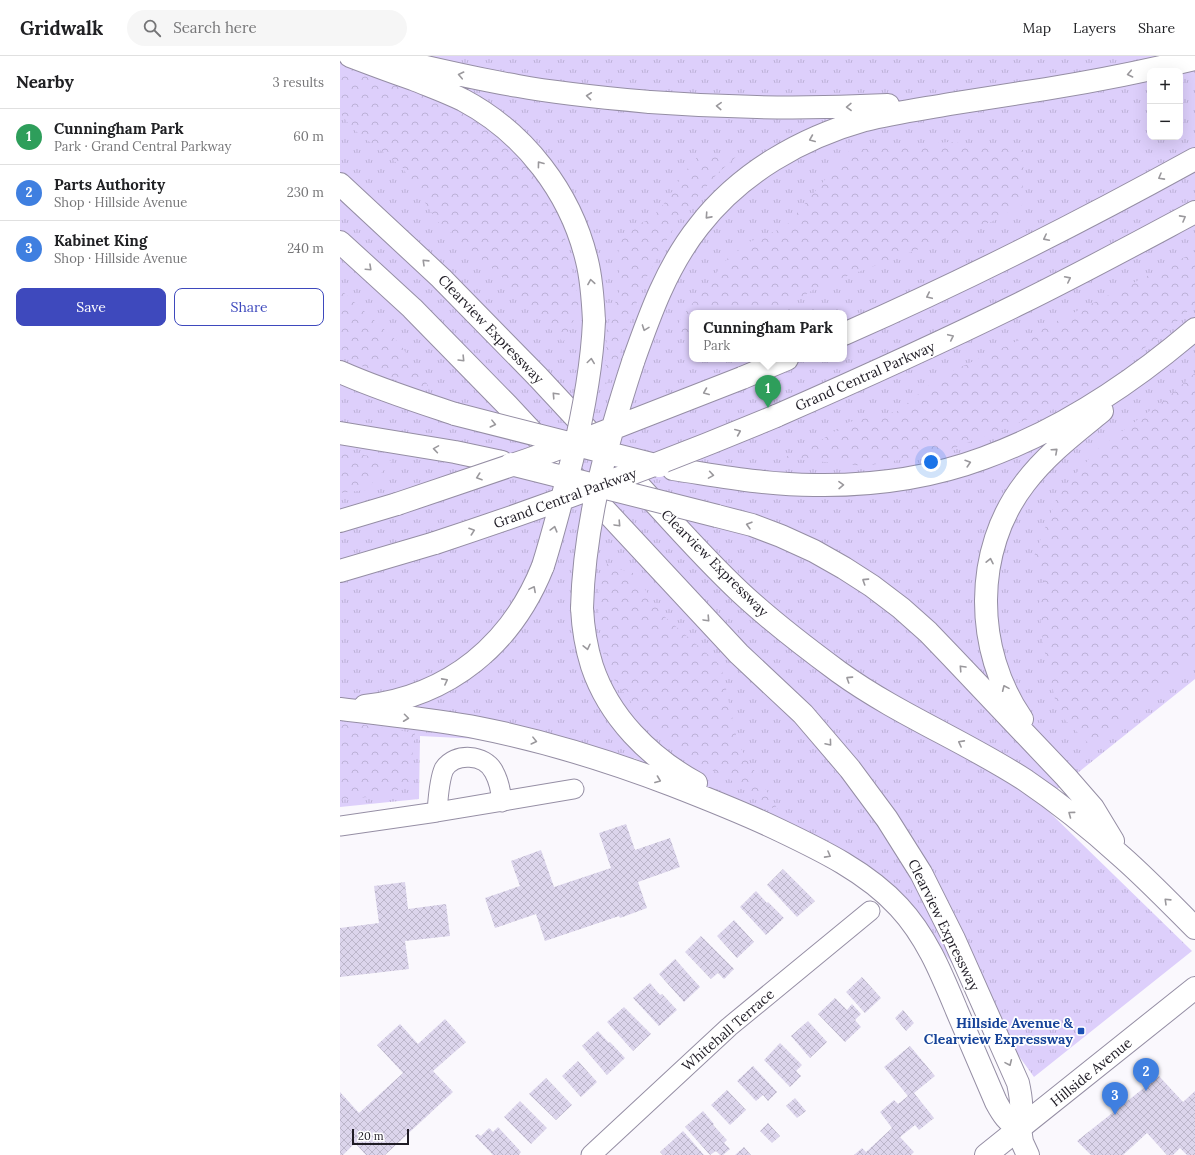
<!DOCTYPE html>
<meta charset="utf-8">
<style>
:root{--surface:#fff;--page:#f6f6f6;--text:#202124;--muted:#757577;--line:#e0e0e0;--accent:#3e49bd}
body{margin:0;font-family:Lora,serif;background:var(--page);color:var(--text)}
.controls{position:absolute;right:12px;top:12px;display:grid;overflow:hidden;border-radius:8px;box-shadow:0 4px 16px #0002}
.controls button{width:36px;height:36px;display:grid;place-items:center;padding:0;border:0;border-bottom:1px solid var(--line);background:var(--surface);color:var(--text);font:20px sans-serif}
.scale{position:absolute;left:12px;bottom:10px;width:57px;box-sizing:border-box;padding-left:4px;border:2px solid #1e1b24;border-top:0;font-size:11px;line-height:14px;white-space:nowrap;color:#1e1b24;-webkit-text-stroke:3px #fff;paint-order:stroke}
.you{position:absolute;left:591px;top:406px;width:14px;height:14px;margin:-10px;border:3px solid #fff;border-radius:50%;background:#1a73e8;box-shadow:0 0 0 6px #1a73e833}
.badge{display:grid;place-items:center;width:26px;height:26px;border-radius:50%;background:var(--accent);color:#fff;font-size:13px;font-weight:700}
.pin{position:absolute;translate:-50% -33px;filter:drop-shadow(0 1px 2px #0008)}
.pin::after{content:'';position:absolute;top:21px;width:14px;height:12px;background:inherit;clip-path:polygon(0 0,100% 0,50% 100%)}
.popup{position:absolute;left:349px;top:254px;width:158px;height:52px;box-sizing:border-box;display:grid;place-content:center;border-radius:8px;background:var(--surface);filter:drop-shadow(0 1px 3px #0005);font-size:13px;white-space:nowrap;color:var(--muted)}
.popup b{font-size:15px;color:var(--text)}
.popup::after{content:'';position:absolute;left:50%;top:100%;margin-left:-8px;border:8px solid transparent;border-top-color:var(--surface)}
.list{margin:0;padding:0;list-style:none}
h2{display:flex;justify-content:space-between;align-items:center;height:52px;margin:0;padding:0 16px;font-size:17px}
h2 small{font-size:13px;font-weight:400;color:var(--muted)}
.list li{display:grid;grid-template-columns:26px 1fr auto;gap:12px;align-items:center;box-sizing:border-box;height:56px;padding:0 16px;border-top:1px solid var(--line)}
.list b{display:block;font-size:15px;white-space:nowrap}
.list p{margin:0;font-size:13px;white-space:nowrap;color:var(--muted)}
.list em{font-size:13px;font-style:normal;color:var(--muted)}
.actions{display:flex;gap:8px;padding:12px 16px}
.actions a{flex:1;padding:9px 0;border:1px solid var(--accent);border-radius:8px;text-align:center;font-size:14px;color:var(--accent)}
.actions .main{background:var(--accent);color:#fff}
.icon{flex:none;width:22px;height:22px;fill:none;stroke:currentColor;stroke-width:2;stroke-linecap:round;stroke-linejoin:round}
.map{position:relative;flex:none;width:855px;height:1099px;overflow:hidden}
header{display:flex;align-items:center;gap:24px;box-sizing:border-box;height:56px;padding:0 20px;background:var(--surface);border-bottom:1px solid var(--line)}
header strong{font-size:19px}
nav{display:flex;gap:22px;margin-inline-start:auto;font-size:14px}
.search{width:280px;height:36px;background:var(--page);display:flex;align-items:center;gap:10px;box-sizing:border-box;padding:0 14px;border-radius:22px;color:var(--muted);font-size:15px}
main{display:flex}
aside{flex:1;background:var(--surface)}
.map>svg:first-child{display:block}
</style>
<header>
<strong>Gridwalk</strong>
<div class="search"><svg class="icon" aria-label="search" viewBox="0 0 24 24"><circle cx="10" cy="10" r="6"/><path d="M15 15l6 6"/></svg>Search here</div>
<nav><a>Map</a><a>Layers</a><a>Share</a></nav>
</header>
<main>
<aside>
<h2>Nearby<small>3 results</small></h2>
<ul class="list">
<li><span class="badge" style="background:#2e9e5b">1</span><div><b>Cunningham Park</b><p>Park · Grand Central Parkway</p></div><em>60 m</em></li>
<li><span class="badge" style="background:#3f7fe0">2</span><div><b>Parts Authority</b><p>Shop · Hillside Avenue</p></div><em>230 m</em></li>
<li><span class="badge" style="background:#3f7fe0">3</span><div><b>Kabinet King</b><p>Shop · Hillside Avenue</p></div><em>240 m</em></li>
</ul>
<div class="actions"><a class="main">Save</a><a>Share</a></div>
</aside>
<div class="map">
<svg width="855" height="1099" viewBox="0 0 855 1099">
<defs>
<pattern id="grass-tufts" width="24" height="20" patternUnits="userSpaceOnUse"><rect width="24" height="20" fill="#ddcffb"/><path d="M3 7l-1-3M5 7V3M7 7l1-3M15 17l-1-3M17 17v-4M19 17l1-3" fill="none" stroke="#bdb1d7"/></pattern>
<pattern id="forest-crowns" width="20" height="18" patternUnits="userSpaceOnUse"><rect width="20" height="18" fill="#ddcffb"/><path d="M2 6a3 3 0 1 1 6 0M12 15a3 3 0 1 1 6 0" fill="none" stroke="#bdb1d7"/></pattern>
<pattern id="building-cross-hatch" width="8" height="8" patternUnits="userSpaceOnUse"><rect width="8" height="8" fill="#dcd5ec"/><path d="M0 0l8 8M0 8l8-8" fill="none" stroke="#bcb6ca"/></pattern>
</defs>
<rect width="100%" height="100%" fill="#faf8fd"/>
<!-- grass -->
<path fill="url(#grass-tufts)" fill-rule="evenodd" d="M0 0H855V623L700 747 852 895 694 1021 566 844 536 818 294 702 292 706 239 688 80 680 79 743 0 751ZM810 15H840V81H810ZM352 257H504V303H352Z"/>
<!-- forest -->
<path fill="url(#forest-crowns)" d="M0 8 121 53 159 80 182 102 221 163 240 251 223 286 161 220 97 165 62 111 13 73 0 57Z
M610 86 684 94 682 149 651 166 478 231 434 257H352V282L333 280 341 262 388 202 409 186 445 171 510 94Z
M359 99H398L377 118 337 165 302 230 277 307 265 330 267 271 280 233 278 197 283 179 293 170 311 163 326 145 344 117Z
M855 196V248L823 279 722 350 606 395 526 410 443 402 478 386 509 366 558 355 599 321 679 284Z
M0 233 60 288 91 334 29 314 0 298Z
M855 317V602L750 689 718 657 703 588 699 547 704 523 693 503 719 436 759 392 826 343Z
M0 396 15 397 52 405 26 434 0 437Z
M267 507 276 512 293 517 324 560 381 610 398 688 440 757 400 729 353 704 313 675 265 612 257 543Z
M0 665 75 677 69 729 46 739 0 744Z"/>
<!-- building -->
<path fill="url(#building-cross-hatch)" d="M286 768 295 794 330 782 340 811 298 826 307 852 280 862 279 860 205 885 196 858 155 872 145 842 180 830 171 805 201 794 214 831 271 812 259 777Z
M443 813 475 845 457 861 427 829Z
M65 826 68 853 106 848 110 880 65 885 69 913 0 921V872L39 867 34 830Z
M416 835 427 847 428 846 444 862 426 879 400 851Z
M394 864 414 886 397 902 377 880Z
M361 880 394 913 384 923 378 917 371 923 345 896Z
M335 903 360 931 344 946 319 918Z
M522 921 541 942 525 957 506 936Z
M310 927 320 939 322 938 337 954 319 970 293 942Z
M495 942 507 954 512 948 521 958 515 964 521 971 505 986 478 958Z
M284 951 311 978 293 995 267 966Z
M563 954 574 967 566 975 555 962Z
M105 963 126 986 93 1015 113 1036 45 1099H26L15 1087 3 1099H0V1036L19 1057 63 1017 37 989 60 968 78 988Z
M468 965 487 986 470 1002 451 980Z
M258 975 269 987 270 986 285 1002 267 1019 242 990Z
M440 987 462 1009 456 1015 461 1020 450 1031 424 1004Z
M570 990 595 1020 574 1037 594 1062 579 1074 575 1069 560 1081 574 1096 571 1099H514L522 1092 526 1096 552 1072 540 1056 554 1044 558 1048 568 1040 544 1011Z
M238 1005 257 1026 241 1041 222 1020Z
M413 1010 437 1036 428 1045 423 1039 416 1045 397 1025Z
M819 1020 843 1046 855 1035V1099H847L840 1092 833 1099H827L807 1077 783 1099H751L737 1085Z
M206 1022 232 1049 216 1064 189 1038Z
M387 1034 406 1054 390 1069 371 1049Z
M455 1042 466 1055 457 1062 446 1050Z
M180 1045 207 1072 191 1088 164 1061Z
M363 1055 374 1068 373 1069 387 1084 384 1087 390 1093 383 1099H380L376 1095 370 1099 345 1071Z
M428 1067 440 1080 432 1087 420 1075Z
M158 1071 181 1096 179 1099H153L135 1080 138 1078 141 1080 149 1072 153 1076Z
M343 1075 364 1099H323L320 1096Z
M404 1091 411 1099H395Z"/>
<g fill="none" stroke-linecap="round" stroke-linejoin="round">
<defs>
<path id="minor" d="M97 756C98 744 99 724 104 713 115 696 145 698 154 716 159 725 161 736 162 746
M0 770 97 756 234 733
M251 1099 389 971 530 855"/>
<path id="secondary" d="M680 1073 682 1086 688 1099"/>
<path id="primary" d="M646 1099 855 932"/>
<path id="motorway" d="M10 0C31 8 52 16 73 23 90 30 107 36 123 44 185 77 231 137 247 205 252 225 253 245 254 265
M39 0C85 11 131 22 178 30 221 38 266 42 310 46 389 52 469 53 548 49
M0 128 101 222 198 321 251 378
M0 186 72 252 168 350 399 598 463 658 510 713 547 763 581 817 614 883 678 1027C682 1045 682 1055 680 1073 667 1065 663 1059 656 1046 643 1016 630 986 617 955 602 919 587 881 559 851 527 816 481 794 439 774 404 757 368 743 332 729 269 705 205 685 139 672 93 663 46 659 0 653
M504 278C624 225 741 166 855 103
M293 306C310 258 327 210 359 170 400 117 461 82 525 64 553 57 582 53 610 48 642 43 674 38 706 33 756 25 806 15 855 3
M0 316C38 333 76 345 115 358
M402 322 447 303
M436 360C518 324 600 287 681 247 740 218 797 187 855 156
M0 377 115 396 162 406
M276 405C317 448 356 495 400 536 431 565 465 591 499 616 557 658 625 685 685 724 719 747 751 773 782 801 807 823 831 848 855 872
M333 413C380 420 426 429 474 429 531 430 590 422 644 402 721 374 793 326 855 273
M377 460 412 469 441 480 474 495 504 512 532 530 561 552 588 576 612 601 726 721 753 752 773 785
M0 465 57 448
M0 515 95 487
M242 552C243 572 246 591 252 610 269 661 309 701 356 727
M25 650C110 640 172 588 203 510
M682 663C634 594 633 494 685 427 706 399 735 377 762 355"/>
</defs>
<!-- minor casing -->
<use href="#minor" stroke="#958ea4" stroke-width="21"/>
<!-- secondary casing -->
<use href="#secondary" stroke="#958ea4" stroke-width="24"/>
<!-- primary casing -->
<use href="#primary" stroke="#958ea4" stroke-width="24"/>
<!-- motorway casing -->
<use href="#motorway" stroke="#958ea4" stroke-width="24"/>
<!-- minor -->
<use href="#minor" stroke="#fff" stroke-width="19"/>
<!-- secondary -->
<use href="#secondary" stroke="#fff" stroke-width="22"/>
<!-- primary -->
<use href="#primary" stroke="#fff" stroke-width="22"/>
<!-- motorway -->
<use href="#motorway" stroke="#fff" stroke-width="22"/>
<defs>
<path id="motorway-bridge" d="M115 358 319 410
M171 408 377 460
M57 448 187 404 256 379 402 322
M95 487C210 449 324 407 436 360
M203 510C214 475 223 439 232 404 243 358 252 312 254 265
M242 552C244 468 267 386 293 306"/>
</defs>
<!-- motorway-bridge casing -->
<use href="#motorway-bridge" stroke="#958ea4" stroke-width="24" stroke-linecap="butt"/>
<!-- motorway-bridge -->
<use href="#motorway-bridge" stroke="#fff" stroke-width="22"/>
</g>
<!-- one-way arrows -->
<defs><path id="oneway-chevron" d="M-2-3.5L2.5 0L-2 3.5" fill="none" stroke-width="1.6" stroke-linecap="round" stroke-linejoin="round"/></defs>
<g stroke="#9a989c">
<use href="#oneway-chevron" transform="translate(790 18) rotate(168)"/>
<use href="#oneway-chevron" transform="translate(121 19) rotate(-168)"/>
<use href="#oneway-chevron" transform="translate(249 40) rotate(-174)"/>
<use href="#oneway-chevron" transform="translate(379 50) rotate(-177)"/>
<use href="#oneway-chevron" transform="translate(509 51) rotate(179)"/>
<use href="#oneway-chevron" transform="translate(472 83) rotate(157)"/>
<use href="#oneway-chevron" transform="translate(200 108) rotate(-127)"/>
<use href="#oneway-chevron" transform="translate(821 121) rotate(151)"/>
<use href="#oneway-chevron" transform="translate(368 160) rotate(132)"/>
<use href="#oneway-chevron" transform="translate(843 162) rotate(-29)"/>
<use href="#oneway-chevron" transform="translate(706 182) rotate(153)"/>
<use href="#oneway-chevron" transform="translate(85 206) rotate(-136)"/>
<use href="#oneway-chevron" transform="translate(29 212) rotate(43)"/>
<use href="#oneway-chevron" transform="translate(728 223) rotate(-27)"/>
<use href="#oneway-chevron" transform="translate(251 226) rotate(-99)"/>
<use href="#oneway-chevron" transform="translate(589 240) rotate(155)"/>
<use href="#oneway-chevron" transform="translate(305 272) rotate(110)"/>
<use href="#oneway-chevron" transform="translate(611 281) rotate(-25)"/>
<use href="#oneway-chevron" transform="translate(122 303) rotate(46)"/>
<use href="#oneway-chevron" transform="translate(251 305) rotate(-82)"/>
<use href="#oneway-chevron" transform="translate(366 336) rotate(158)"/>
<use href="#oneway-chevron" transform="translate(215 339) rotate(-133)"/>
<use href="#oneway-chevron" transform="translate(153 368) rotate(14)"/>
<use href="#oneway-chevron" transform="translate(398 376) rotate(-23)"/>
<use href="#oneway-chevron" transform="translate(96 393) rotate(-171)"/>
<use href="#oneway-chevron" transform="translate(715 395) rotate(-42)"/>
<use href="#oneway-chevron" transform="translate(628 407) rotate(-17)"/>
<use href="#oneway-chevron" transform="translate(371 419) rotate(9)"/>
<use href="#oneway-chevron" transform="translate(139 421) rotate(161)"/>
<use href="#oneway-chevron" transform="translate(501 429) rotate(-1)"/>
<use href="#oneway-chevron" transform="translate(278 468) rotate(47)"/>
<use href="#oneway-chevron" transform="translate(409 469) rotate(-164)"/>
<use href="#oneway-chevron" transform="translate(214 473) rotate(-75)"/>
<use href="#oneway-chevron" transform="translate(132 475) rotate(-19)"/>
<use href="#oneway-chevron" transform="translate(650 505) rotate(-78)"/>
<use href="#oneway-chevron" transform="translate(525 525) rotate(-147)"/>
<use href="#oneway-chevron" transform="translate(193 533) rotate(-62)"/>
<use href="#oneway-chevron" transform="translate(367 563) rotate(47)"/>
<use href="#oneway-chevron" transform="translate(247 591) rotate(77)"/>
<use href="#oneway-chevron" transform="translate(622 612) rotate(-133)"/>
<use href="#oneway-chevron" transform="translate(509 623) rotate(-147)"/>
<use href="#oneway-chevron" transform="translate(105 625) rotate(-28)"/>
<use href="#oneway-chevron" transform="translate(665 632) rotate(-114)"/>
<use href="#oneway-chevron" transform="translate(66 662) rotate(7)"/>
<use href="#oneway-chevron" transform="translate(194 685) rotate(14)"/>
<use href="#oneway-chevron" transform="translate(489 687) rotate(50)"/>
<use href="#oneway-chevron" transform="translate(621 687) rotate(-152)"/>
<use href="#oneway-chevron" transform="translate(318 724) rotate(21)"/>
<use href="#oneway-chevron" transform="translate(731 758) rotate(-143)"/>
<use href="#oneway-chevron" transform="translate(488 799) rotate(29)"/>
<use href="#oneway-chevron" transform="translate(827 845) rotate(-136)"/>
<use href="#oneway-chevron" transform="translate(669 1007) rotate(66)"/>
</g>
<!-- markers -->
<rect fill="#1a4fb4" stroke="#fff" stroke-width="1.5" x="737" y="971" width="8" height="8" rx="2"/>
<g text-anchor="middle" stroke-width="3.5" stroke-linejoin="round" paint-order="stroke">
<!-- street labels -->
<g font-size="14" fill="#1e1b24" stroke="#fff">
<text transform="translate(151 273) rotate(46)" y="5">Clearview Expressway</text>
<text transform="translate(525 320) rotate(-24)" y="5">Grand Central Parkway</text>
<text transform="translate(225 442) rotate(-20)" y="5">Grand Central Parkway</text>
<text transform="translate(375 507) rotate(45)" y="5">Clearview Expressway</text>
<text transform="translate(604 869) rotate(64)" y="5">Clearview Expressway</text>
<text transform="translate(388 974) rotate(-41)" y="5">Whitehall Terrace</text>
<text transform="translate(751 1016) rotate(-39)" y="5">Hillside Avenue</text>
</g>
<!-- transit labels -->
<g font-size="14" font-weight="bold" fill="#164399" stroke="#fff" text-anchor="end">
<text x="733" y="972">Hillside Avenue &amp;<tspan x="733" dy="16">Clearview Expressway</tspan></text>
</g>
</g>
</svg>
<div class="controls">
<button>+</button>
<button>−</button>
</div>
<div class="scale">20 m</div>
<div class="you"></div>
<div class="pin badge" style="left:428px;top:352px;background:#2e9e5b">1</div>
<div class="popup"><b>Cunningham Park</b>Park</div>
<div class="pin badge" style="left:806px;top:1035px;background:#3f7fe0">2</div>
<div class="pin badge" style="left:775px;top:1059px;background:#3f7fe0">3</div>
</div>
</main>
